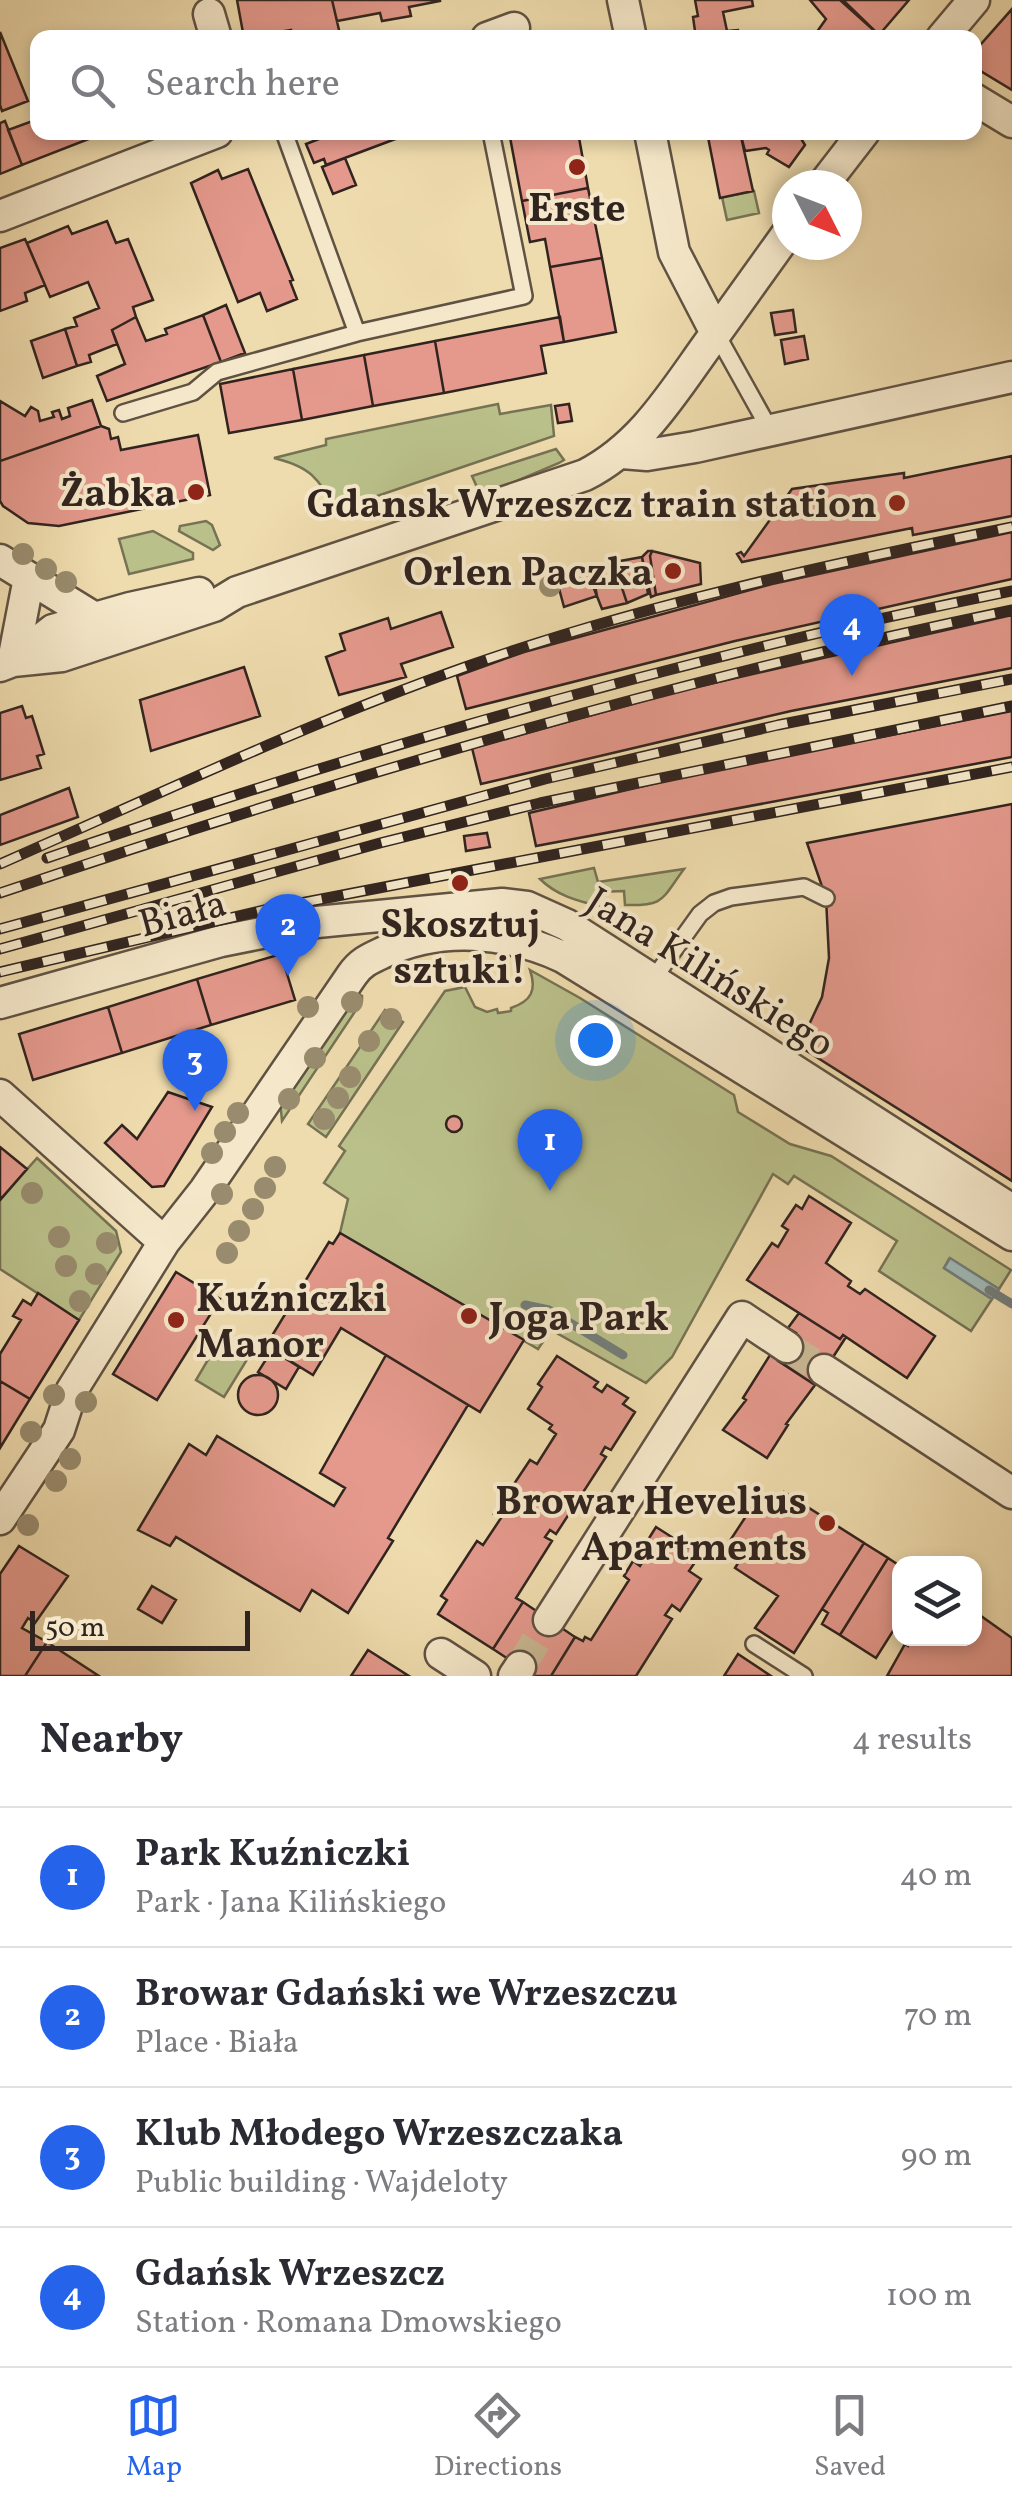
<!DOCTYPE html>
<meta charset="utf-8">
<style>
:root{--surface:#fff;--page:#f2f2f3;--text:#2b2b33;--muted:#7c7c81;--line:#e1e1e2;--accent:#2563eb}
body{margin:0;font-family:Vollkorn,serif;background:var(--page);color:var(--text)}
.controls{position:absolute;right:30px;bottom:30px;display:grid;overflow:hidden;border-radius:20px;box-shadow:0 5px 15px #0003}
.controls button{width:90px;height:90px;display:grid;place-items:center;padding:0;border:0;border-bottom:2px solid var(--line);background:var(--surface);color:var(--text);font:50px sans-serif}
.compass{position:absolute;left:772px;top:170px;width:90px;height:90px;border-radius:50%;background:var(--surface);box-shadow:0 5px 15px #0003;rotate:132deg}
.scale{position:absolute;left:30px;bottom:25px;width:220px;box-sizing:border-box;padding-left:10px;border:5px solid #31241f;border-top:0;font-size:28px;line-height:35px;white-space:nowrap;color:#31241f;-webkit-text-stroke:8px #f5e8ca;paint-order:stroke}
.you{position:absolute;left:595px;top:1040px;width:35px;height:35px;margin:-25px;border:8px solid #fff;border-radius:50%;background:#1a73e8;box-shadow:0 0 0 15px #1a73e833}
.badge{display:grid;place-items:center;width:65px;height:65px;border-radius:50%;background:var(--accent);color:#fff;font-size:32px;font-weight:700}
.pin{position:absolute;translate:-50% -82px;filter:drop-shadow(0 2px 5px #0008)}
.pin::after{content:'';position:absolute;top:52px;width:35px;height:30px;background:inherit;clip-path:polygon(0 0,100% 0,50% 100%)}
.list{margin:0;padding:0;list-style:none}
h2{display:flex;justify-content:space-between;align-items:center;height:130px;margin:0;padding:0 40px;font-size:42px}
h2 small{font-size:32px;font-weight:400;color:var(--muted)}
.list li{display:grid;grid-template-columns:65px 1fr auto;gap:30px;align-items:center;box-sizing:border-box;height:140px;padding:0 40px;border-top:2px solid var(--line)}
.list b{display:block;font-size:38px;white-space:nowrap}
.list p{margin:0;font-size:32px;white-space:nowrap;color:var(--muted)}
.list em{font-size:32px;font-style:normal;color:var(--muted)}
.icon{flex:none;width:55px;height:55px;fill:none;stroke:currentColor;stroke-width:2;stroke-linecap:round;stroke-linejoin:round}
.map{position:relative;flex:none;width:1012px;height:1676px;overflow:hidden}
.search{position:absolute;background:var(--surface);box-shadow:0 5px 15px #0003;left:30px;right:30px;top:30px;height:110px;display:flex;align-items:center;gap:25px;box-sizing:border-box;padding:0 35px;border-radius:20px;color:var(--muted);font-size:38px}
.sheet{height:690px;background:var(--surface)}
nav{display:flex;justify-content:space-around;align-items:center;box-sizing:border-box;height:140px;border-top:2px solid var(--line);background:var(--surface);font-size:28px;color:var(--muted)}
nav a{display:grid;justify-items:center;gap:5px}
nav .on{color:var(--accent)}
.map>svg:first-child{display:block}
</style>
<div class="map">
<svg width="1012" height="1676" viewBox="0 0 1012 1676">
<rect width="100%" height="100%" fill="#efdcae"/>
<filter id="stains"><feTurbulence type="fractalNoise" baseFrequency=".002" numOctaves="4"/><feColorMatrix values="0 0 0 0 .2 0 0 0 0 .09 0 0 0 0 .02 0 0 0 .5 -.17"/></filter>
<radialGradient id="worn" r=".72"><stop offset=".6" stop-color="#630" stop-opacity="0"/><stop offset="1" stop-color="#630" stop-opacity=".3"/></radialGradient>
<!-- green -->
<path fill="#bac08a" stroke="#767254" stroke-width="2.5" d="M754 191 759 213 727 220 722 197Z
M498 404 500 414 551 405 554 436 336 510C318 478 311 467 274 458L326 445V439Z
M556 449 564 460 559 463 481 496 472 476Z
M206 521 212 525 220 545 213 550 179 531 180 526Z
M153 531 193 553V559L129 574 119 539Z
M594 868 598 882 684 869C661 900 665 906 625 905L624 891 599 892V906C577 901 556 895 540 879Z
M530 970 580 998 734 1095 738 1112 790 1144 831 1156 1011 1270 999 1289 949 1259 944 1268 992 1299 971 1331 879 1271 897 1241 794 1176 788 1184 773 1174 672 1357 646 1383 551 1330 538 1349 340 1233 348 1199 324 1183 345 1151 339 1146 445 991 465 987 475 1007 487 1012 497 1009 498 1013 511 1011V1008C531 1001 537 991 530 970Z
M354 991 362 996V1001L282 1121 280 1100Z
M385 1010 403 1022 326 1137 308 1124Z
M37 1158 116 1231 121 1252 79 1320 0 1269V1200Z
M219 1341 248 1358 224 1397 196 1380Z"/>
<!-- water -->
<path fill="#9fb9b6" stroke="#737d7a" stroke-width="2.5" d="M950 1258 999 1289 992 1299 944 1268Z"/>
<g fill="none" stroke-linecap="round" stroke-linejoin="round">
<!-- stream -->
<path stroke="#737d7a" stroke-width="9" d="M989 1290 1012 1304
M525 1305 549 1310 623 1355"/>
</g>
<!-- building -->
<path fill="#e4998c" stroke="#31241f" stroke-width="2.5" d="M237 0H332L339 30 302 38H292L291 30 244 38Z
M332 0H440V1L409 7 411 16 382 21 380 13 337 21Z
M695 0H752L753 6 723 12 727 31 738 30 740 38H696L693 17 698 16Z
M810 0H840L879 35 877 38H805L809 32 814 36 826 19Z
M843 0H909L879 35Z
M1012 9V90L974 67V52Z
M0 32 28 101 2 111 0 105Z
M38 119V132L104 133 22 165 8 130Z
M5 121 22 165 0 174V123Z
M337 132H414L326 165 324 159 314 163 306 144Z
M509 132H578L588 188 522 201Z
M707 132H740L753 191 720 198Z
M740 132H797L805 145 789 167 767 154 769 150 766 148 745 151Z
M345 158 356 185 333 194 322 167Z
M248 169 293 280 290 281 297 299 267 311 260 293 238 302 191 183 218 170 222 179Z
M588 188 602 258 550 267 545 239 530 242 522 201Z
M107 221 116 243 128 239 153 300 133 307 136 317 112 330 117 344 89 355 91 362 77 366 65 329 77 326 74 318 99 308 88 282 50 297 27 243 68 226 72 234Z
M25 239 45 285 25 293 27 301 0 311V248Z
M602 258 616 332 564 342 550 267Z
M226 305 245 353 221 362 203 315Z
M793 310 796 332 775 335 771 313Z
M203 315 221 362 107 401 97 376 125 364 112 330 136 317 146 341 167 334 165 329Z
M560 317 564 342 541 346 546 373 444 393 435 341Z
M65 329 77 366 43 378 31 341Z
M804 336 808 359 785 364 781 340Z
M435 341 444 393 373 406 364 355Z
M364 355 373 406 302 420 293 369Z
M293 369 302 420 229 433 220 384Z
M92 400 101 426 0 461V401L25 416 31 407 38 411 40 421 54 417 52 412 59 410 62 419 70 416 68 408Z
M569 404 572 421 558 423 555 406Z
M101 426 109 429 111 439 118 437 121 450 198 435 210 495 59 526 28 523 3 506 0 501V461Z
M1012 456V516L913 535 912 528 742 562 737 554 741 552 744 556 792 489 904 473V478Z
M1012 532V579L735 641 466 709 457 676 524 652 772 584Z
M648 551H652L650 556 656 595 651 597 642 557Z
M652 551 700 563 701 584 656 595 650 556Z
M642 557 648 594 627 603 619 579 623 578 620 561Z
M620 561 623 578 619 579 627 603 602 609 593 586 597 585 592 570Z
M592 570 597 596 564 607 557 581Z
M441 612 453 647 401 664 406 677 339 695 326 657 345 650 340 634 388 618 391 629Z
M1012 615V668L791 711 481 784 472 748 683 690Z
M244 667 260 716 151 751 140 700Z
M22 706 26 718 32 716 44 754 37 756 41 768 0 780V713Z
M1012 711V757L536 846 529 813 699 773Z
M69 788 78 817 0 845V815Z
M1012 804V1181L799 1046 822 997 829 958 826 898 807 843Z
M487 833 490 847 466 851 464 836Z
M281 954 295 1000 211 1025 197 979Z
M197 979 211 1025 122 1053 108 1007Z
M108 1007 122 1053 33 1080 19 1034Z
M168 1092 212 1107 164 1186 152 1187 105 1143 122 1125 137 1139Z
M446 1124a8 8 0 1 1 16 0a8 8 0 1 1-16 0Z
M0 1147 27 1169 0 1200Z
M809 1196 851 1223 826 1263 851 1281 848 1286 860 1294 865 1289 935 1336 907 1378 843 1335 840 1339 747 1280 772 1243 778 1247 788 1230 782 1226 796 1205 802 1209Z
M340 1233 524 1340 480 1412 341 1328 313 1375 271 1349 278 1337 273 1334 298 1293 329 1242 333 1244Z
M176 1272 220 1299 157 1400 113 1374Z
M38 1293 79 1320 30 1399 0 1381V1354L21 1320 13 1316 23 1300 31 1305Z
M799 1313 840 1339 843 1335 846 1337 815 1385 778 1361 796 1333 788 1328Z
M272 1350 299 1367 286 1389 258 1372Z
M386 1355 468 1405 388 1538 393 1541 348 1613 312 1590 300 1611 176 1537 170 1546 138 1530 189 1444 206 1455 217 1436 334 1506 345 1488 320 1473Z
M770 1355 815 1385 786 1424 788 1425 767 1458 723 1430 746 1400 743 1398Z
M557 1356 598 1382 594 1387 602 1392 607 1385 628 1398 623 1404 635 1412 611 1450 605 1447 601 1454 606 1457 556 1534 550 1530 545 1537 552 1541 516 1598 523 1602 493 1649 438 1614 447 1600 441 1596 477 1541 483 1545 501 1518 494 1514 530 1460 537 1464 556 1434 549 1429 552 1425 528 1409 542 1387 538 1384Z
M238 1395a20 20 0 1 1 40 0a20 20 0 1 1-40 0Z
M0 1381 30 1399 0 1448Z
M784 1492 864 1543 794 1653 755 1628 778 1596 735 1568 747 1549 731 1539 758 1498 774 1508Z
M656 1527 700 1555 689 1571 701 1579 680 1611 672 1605 665 1615 672 1619 636 1676H551L575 1637 583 1641 585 1637 591 1640 629 1580 624 1576 633 1561 640 1566 652 1547 646 1543Z
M864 1543 888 1558 840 1635 822 1624 828 1613 822 1609Z
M19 1546 68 1576 35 1623 28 1618 22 1628 47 1642 25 1676H0V1574Z
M888 1558 900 1566V1620L876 1658 840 1635Z
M152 1586 176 1600 162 1623 138 1609Z
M523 1602 575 1637 551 1676H534L493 1649Z
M974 1611 1012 1638V1676H887L905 1644 908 1646 913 1638H974Z
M47 1642 99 1676H25Z
M368 1650 409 1676H351Z
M738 1654 771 1676H724Z"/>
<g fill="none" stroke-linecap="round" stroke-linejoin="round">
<!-- street-tunnel -->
<path stroke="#c9b791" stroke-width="30" stroke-dasharray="30 15" stroke-linecap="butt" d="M787 1347 824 1370
M520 1667 549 1620"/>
<defs>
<path id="lane" d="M284 132 357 333
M716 333 770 430
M123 413 193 392 217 372 357 333 524 296 491 132
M649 985 700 914 714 903 731 897 804 887 826 898
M754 1644 804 1676"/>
<path id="street" d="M623 0 631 38
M209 14 216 38
M487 38 514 28
M942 38 974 0
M974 99 1012 122
M650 132 674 252 716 333
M823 185 864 132
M0 216 217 132
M622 453 647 455 695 447 1012 377
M0 560 93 617
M15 660 53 630 130 608 199 593
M13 661 29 578
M0 666 13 661 62 656 214 606 237 592 585 475C640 447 671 396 706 347 733 309 760 272 787 234
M0 1003 221 941 317 922 502 904 527 907 567 925 1012 1210
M0 1095 164 1242
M824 1370 1012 1493
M0 1519 59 1430 72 1390 164 1242 205 1190 352 975C360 963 369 959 382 953 440 925 506 931 563 957L1012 1235
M549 1620 742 1317 787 1347
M441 1654 475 1676
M514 1676 520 1667"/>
</defs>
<!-- lane casing -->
<use href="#lane" stroke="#605243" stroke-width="20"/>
<!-- street casing -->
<use href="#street" stroke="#605243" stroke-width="35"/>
<!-- lane -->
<use href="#lane" stroke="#f5e8ca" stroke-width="15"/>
<!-- street -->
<use href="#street" stroke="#f5e8ca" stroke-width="30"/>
<defs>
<path id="rail" d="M47 858C363 749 684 657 1012 591
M0 864C155 796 309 722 468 666 645 604 829 564 1012 527
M0 893C334 780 667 681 1012 610
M0 929 545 779 778 725 1012 679
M0 949 380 843 540 803 1012 706
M0 972 264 910 1012 767"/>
</defs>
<!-- rail casing -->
<use href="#rail" stroke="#31241f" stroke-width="11"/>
<!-- rail -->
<use href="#rail" stroke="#f5e8ca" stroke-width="8" stroke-dasharray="22" stroke-linecap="butt"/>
</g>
<!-- trees -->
<g fill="#998c6e">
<circle cx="23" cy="554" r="11"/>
<circle cx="46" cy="569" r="11"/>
<circle cx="66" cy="582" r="11"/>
<circle cx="550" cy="586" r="11"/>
<circle cx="352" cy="1002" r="11"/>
<circle cx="308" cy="1007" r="11"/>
<circle cx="391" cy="1019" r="11"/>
<circle cx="369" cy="1041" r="11"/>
<circle cx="315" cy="1058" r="11"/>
<circle cx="350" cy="1077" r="11"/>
<circle cx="338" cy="1098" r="11"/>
<circle cx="289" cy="1099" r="11"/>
<circle cx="238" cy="1113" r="11"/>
<circle cx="324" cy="1119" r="11"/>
<circle cx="225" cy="1132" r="11"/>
<circle cx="212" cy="1153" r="11"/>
<circle cx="275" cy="1167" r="11"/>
<circle cx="265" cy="1188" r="11"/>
<circle cx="32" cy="1193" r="11"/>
<circle cx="222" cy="1194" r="11"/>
<circle cx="253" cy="1209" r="11"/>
<circle cx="239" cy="1231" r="11"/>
<circle cx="59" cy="1237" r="11"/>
<circle cx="107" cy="1243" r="11"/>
<circle cx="227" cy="1253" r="11"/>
<circle cx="66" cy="1266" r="11"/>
<circle cx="96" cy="1274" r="11"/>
<circle cx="80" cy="1301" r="11"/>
<circle cx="54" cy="1395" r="11"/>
<circle cx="86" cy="1402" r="11"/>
<circle cx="31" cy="1432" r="11"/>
<circle cx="70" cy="1459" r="11"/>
<circle cx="56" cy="1481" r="11"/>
<circle cx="28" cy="1525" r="11"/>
</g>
<!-- markers -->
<g fill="#8f2418" stroke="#f5e8ca" stroke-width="4">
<circle cx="577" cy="167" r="10"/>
<circle cx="196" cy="492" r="10"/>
<circle cx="897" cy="503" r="10"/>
<circle cx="673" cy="571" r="10"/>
<circle cx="460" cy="883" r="10"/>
<circle cx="469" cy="1316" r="10"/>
<circle cx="176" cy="1320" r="10"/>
<circle cx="827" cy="1523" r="10"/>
</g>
<g text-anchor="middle" stroke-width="8" stroke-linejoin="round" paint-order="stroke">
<!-- poi labels -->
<g font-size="40" font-weight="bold" fill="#31241f" stroke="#f5e8ca" text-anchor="end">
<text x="577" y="221" text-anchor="middle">Erste</text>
<text x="176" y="506">Żabka</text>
<text x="877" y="517">Gdansk Wrzeszcz train station</text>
<text x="653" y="585">Orlen Paczka</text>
<text x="460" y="937" text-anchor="middle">Skosztuj<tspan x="460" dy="46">sztuki!</tspan></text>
<text x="196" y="1311" text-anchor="start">Kuźniczki<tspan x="196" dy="46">Manor</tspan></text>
<text x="489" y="1330" text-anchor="start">Joga Park</text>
<text x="807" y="1514">Browar Hevelius<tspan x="807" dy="46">Apartments</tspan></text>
</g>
<!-- street labels -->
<g font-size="40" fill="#31241f" stroke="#f5e8ca">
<text transform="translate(182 912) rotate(-15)" y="14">Biała</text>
<text transform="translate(711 971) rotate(32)" y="14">Jana Kilińskiego</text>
</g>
</g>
<rect width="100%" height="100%" filter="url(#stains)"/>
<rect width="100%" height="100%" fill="url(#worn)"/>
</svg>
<div class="controls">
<button><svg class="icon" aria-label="layers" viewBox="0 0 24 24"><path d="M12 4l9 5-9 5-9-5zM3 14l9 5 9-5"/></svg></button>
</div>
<svg class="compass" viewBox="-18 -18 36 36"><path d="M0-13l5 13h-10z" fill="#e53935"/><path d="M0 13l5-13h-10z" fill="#7c7c81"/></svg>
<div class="scale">50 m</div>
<div class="you"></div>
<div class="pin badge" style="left:550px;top:1191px">1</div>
<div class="pin badge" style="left:288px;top:976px">2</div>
<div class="pin badge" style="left:195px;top:1111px">3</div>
<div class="pin badge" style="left:852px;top:676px">4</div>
<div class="search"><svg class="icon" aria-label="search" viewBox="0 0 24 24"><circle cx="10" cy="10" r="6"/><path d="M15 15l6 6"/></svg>Search here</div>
</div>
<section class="sheet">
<h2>Nearby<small>4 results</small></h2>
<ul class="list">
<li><span class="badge">1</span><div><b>Park Kuźniczki</b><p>Park · Jana Kilińskiego</p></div><em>40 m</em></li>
<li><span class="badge">2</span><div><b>Browar Gdański we Wrzeszczu</b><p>Place · Biała</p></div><em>70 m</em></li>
<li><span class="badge">3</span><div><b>Klub Młodego Wrzeszczaka</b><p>Public building · Wajdeloty</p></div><em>90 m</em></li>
<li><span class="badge">4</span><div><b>Gdańsk Wrzeszcz</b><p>Station · Romana Dmowskiego</p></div><em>100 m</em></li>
</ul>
</section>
<nav>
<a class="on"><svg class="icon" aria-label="map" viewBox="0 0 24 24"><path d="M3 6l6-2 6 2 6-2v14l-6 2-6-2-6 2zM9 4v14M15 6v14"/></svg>Map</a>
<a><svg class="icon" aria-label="directions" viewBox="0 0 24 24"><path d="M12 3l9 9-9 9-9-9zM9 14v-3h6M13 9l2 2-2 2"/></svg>Directions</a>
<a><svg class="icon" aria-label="saved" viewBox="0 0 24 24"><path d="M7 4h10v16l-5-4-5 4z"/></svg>Saved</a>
</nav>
